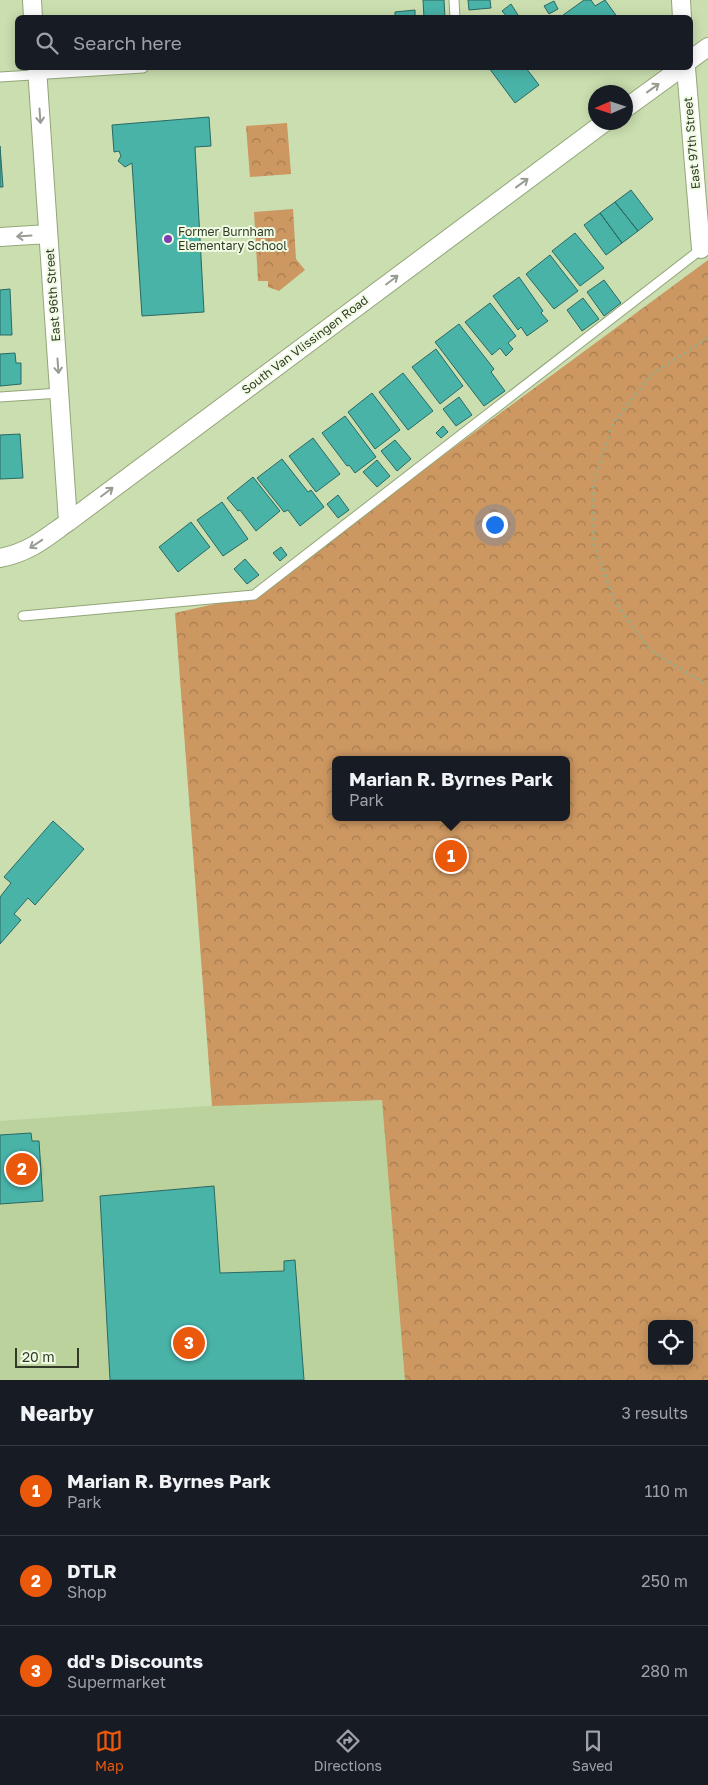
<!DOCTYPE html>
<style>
:root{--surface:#171b24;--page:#242831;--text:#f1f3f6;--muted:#9ea1a6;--line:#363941;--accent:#ea580c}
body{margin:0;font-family:"Golos Text",sans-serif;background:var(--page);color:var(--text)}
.controls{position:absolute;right:15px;bottom:15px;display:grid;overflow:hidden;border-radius:8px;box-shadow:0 2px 12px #0003}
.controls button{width:45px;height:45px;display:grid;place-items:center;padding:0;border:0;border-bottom:1px solid var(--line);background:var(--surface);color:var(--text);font:25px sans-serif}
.compass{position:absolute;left:588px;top:85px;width:45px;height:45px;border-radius:50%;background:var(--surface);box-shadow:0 2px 12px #0003;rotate:267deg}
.scale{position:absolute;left:15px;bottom:12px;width:64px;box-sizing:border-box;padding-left:5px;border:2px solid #323a27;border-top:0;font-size:14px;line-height:18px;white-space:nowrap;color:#323a27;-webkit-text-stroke:4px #f0fbe3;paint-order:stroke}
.you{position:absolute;left:494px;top:524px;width:18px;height:18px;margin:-12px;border:4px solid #fff;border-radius:50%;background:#1a73e8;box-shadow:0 0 0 8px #1a73e833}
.badge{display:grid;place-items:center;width:32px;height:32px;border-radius:50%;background:var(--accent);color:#fff;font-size:16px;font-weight:700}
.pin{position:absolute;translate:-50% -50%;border:2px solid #fff;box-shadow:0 1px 5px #0006}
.popup{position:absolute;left:332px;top:756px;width:238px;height:65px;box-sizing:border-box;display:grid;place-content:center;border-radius:8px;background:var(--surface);filter:drop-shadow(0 1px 4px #0005);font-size:16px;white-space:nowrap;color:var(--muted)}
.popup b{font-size:19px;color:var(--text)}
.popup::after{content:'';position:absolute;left:50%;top:100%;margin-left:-10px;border:10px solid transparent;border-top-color:var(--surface)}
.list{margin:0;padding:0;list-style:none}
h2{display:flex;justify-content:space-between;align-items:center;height:65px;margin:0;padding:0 20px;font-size:21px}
h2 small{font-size:16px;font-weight:400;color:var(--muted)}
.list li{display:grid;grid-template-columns:32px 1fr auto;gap:15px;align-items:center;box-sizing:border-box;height:90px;padding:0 20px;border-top:1px solid var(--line)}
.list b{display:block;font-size:19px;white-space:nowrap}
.list p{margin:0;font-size:16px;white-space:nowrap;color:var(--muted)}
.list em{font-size:16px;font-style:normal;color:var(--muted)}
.icon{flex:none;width:28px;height:28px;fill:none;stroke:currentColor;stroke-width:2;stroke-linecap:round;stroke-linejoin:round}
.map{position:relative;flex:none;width:708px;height:1380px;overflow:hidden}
.search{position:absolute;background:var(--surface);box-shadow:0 2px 12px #0003;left:15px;right:15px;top:15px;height:55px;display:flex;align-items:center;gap:12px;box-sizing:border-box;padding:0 18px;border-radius:8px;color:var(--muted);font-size:19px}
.sheet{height:335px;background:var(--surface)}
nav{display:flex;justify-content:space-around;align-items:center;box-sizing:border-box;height:70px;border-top:1px solid var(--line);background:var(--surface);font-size:14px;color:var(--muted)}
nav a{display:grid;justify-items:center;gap:2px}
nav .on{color:var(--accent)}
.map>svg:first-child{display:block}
</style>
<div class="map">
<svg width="708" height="1380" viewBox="0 0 708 1380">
<defs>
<pattern id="park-crowns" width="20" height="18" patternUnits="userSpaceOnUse" patternTransform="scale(1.25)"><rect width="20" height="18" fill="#cc9761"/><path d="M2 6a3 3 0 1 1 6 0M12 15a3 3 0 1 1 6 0" fill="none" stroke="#a67c50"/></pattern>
</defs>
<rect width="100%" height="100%" fill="#cadeaf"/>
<!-- built -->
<path fill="#bcd29c" d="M386 1093 408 1380H0V1121Z"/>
<!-- park -->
<path fill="url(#park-crowns)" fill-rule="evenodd" d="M287 123 291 174 250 177 246 126Z
M293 209 296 259 305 270 279 291 268 287V281H258L254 212Z
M708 260V1380H405L382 1100 212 1106 175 613 254 595ZM336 760H566V817H336ZM652 1324H689V1361H652Z"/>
<!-- building -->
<path fill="#49b3a8" stroke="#2a6963" d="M423 0H444L445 18H424Z
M468 0H490L491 8 469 10Z
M584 0H591L595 6 605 0 618 18H559Z
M554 1 558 9 549 14 544 6Z
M511 4 518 15 514 18H508L502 11Z
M415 10V18H395V12Z
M489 68H526L539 85 515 103Z
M209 117 211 146 195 147 204 312 142 316 132 163 125 167 118 161 121 156 119 151 114 152 112 125Z
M0 146 3 187H0Z
M631 190 653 219 638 231 615 202Z
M615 202 638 231 622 243 600 213Z
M600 213 622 243 606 255 584 225Z
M575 233 604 268 580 286 552 251Z
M550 255 578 291 554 309 526 274Z
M519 277 543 311 541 313 548 321 527 336 521 327 518 330 493 296Z
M604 280 621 303 604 316 587 292Z
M10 289 12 335H0V290Z
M583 298 599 319 582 331 567 310Z
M490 303 516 336 508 343 513 349 506 356 500 348 492 355 465 322Z
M459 324 494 369 491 372 505 391 484 406 435 342Z
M436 349 463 386 440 404 412 367Z
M15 353 16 363H21V384L0 386V354Z
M403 373 433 411 408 430 379 392Z
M372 393 400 430 375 449 348 412Z
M459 397 472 415 456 426 443 409Z
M345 416 376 457 355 473 349 465 347 466 322 433Z
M443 426 448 432 441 438 436 433Z
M20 434 23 478 0 479V435Z
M313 438 340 474 316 492 289 456Z
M395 440 411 459 397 471 381 451Z
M282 459 308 492 311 490 324 507 300 526 288 510 284 512 257 478Z
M377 460 390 476 377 487 363 472Z
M253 477 280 511 256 531 240 510 238 511 227 498Z
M338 495 349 510 338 518 327 504Z
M222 502 248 539 223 556 197 520Z
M191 522 210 547 178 572 159 547Z
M281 547 287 555 280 561 273 553Z
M245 559 259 575 247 584 234 569Z
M53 821 84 849 35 905 28 898 14 914 21 920 0 944V897L11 883 4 877Z
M31 1133 32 1141H39L43 1201 0 1204V1135Z
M214 1186 220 1273 284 1271V1261L295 1260 304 1380H110L100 1196Z"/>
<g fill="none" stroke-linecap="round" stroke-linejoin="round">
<defs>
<path id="service" d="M454 0 455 18
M0 77 143 68
M0 397 60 393
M23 616 254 595 704 247"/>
<path id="minor" d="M32 0 33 18
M681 0 682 18
M690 60 708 47
M37 68 68 522
M686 68 701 249
M626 108 681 68
M0 237 48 234
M0 558C30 552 44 539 68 522L605 122"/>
</defs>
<!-- service casing -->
<use href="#service" stroke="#94a679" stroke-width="11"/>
<!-- minor casing -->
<use href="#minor" stroke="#94a679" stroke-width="20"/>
<!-- path -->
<path stroke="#9bab85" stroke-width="3" stroke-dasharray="2.5 4" stroke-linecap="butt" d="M708 338 652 374 613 423 593 485V542L615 602 650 650 702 682 708 684"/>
<!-- service -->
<use href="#service" stroke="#fff" stroke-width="9"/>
<!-- minor -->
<use href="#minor" stroke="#fff" stroke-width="18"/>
</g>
<!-- one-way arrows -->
<defs><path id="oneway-shaft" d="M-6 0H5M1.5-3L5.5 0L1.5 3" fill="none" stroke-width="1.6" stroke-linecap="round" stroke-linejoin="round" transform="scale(1.25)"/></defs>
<g stroke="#989c93">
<use href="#oneway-shaft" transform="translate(653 88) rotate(-36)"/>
<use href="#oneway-shaft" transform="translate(40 116) rotate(86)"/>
<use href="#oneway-shaft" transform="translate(522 183) rotate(-36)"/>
<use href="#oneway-shaft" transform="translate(24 236) rotate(176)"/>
<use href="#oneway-shaft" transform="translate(392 280) rotate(-37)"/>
<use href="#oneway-shaft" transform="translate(58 366) rotate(86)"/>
<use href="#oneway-shaft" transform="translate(107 492) rotate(-37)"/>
<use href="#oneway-shaft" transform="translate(36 544) rotate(147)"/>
</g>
<!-- markers -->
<circle fill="#7e3eb3" stroke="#f0fbe3" stroke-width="2" cx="168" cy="239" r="5"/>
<g text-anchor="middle" stroke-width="4" stroke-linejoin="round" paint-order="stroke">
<!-- street labels -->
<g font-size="12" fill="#323a27" stroke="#f0fbe3">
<text transform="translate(692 143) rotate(-95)" y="4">East 97th Street</text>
<text transform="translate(53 295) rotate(-94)" y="4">East 96th Street</text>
<text transform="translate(305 345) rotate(-37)" y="4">South Van Vlissingen Road</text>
</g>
<!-- poi labels -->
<g font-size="12" fill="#323a27" stroke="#f0fbe3" text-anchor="start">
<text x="178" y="236">Former Burnham<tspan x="178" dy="14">Elementary School</tspan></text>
</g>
</g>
</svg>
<div class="controls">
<button><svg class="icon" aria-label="locate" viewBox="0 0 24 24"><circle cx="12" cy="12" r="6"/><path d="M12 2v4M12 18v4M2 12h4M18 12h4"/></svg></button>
</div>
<svg class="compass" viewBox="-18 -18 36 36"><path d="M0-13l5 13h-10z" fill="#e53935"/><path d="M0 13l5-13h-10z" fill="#9ea1a6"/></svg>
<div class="scale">20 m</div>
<div class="you"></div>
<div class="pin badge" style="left:451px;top:856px">1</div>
<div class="popup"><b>Marian R. Byrnes Park</b>Park</div>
<div class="pin badge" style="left:22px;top:1169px">2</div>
<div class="pin badge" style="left:189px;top:1343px">3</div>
<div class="search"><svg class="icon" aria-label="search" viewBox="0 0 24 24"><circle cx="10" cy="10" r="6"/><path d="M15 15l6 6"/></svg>Search here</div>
</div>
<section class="sheet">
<h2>Nearby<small>3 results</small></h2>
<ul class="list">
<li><span class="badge">1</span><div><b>Marian R. Byrnes Park</b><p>Park</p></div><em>110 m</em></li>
<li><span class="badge">2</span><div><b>DTLR</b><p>Shop</p></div><em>250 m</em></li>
<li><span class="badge">3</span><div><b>dd's Discounts</b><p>Supermarket</p></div><em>280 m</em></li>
</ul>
</section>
<nav>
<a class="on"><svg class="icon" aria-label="map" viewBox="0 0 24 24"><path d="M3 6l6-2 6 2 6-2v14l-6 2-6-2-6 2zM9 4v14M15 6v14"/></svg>Map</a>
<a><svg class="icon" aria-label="directions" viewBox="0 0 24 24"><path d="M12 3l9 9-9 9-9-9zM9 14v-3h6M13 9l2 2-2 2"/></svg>Directions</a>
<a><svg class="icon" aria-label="saved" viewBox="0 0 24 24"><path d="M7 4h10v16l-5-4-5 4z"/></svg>Saved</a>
</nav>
